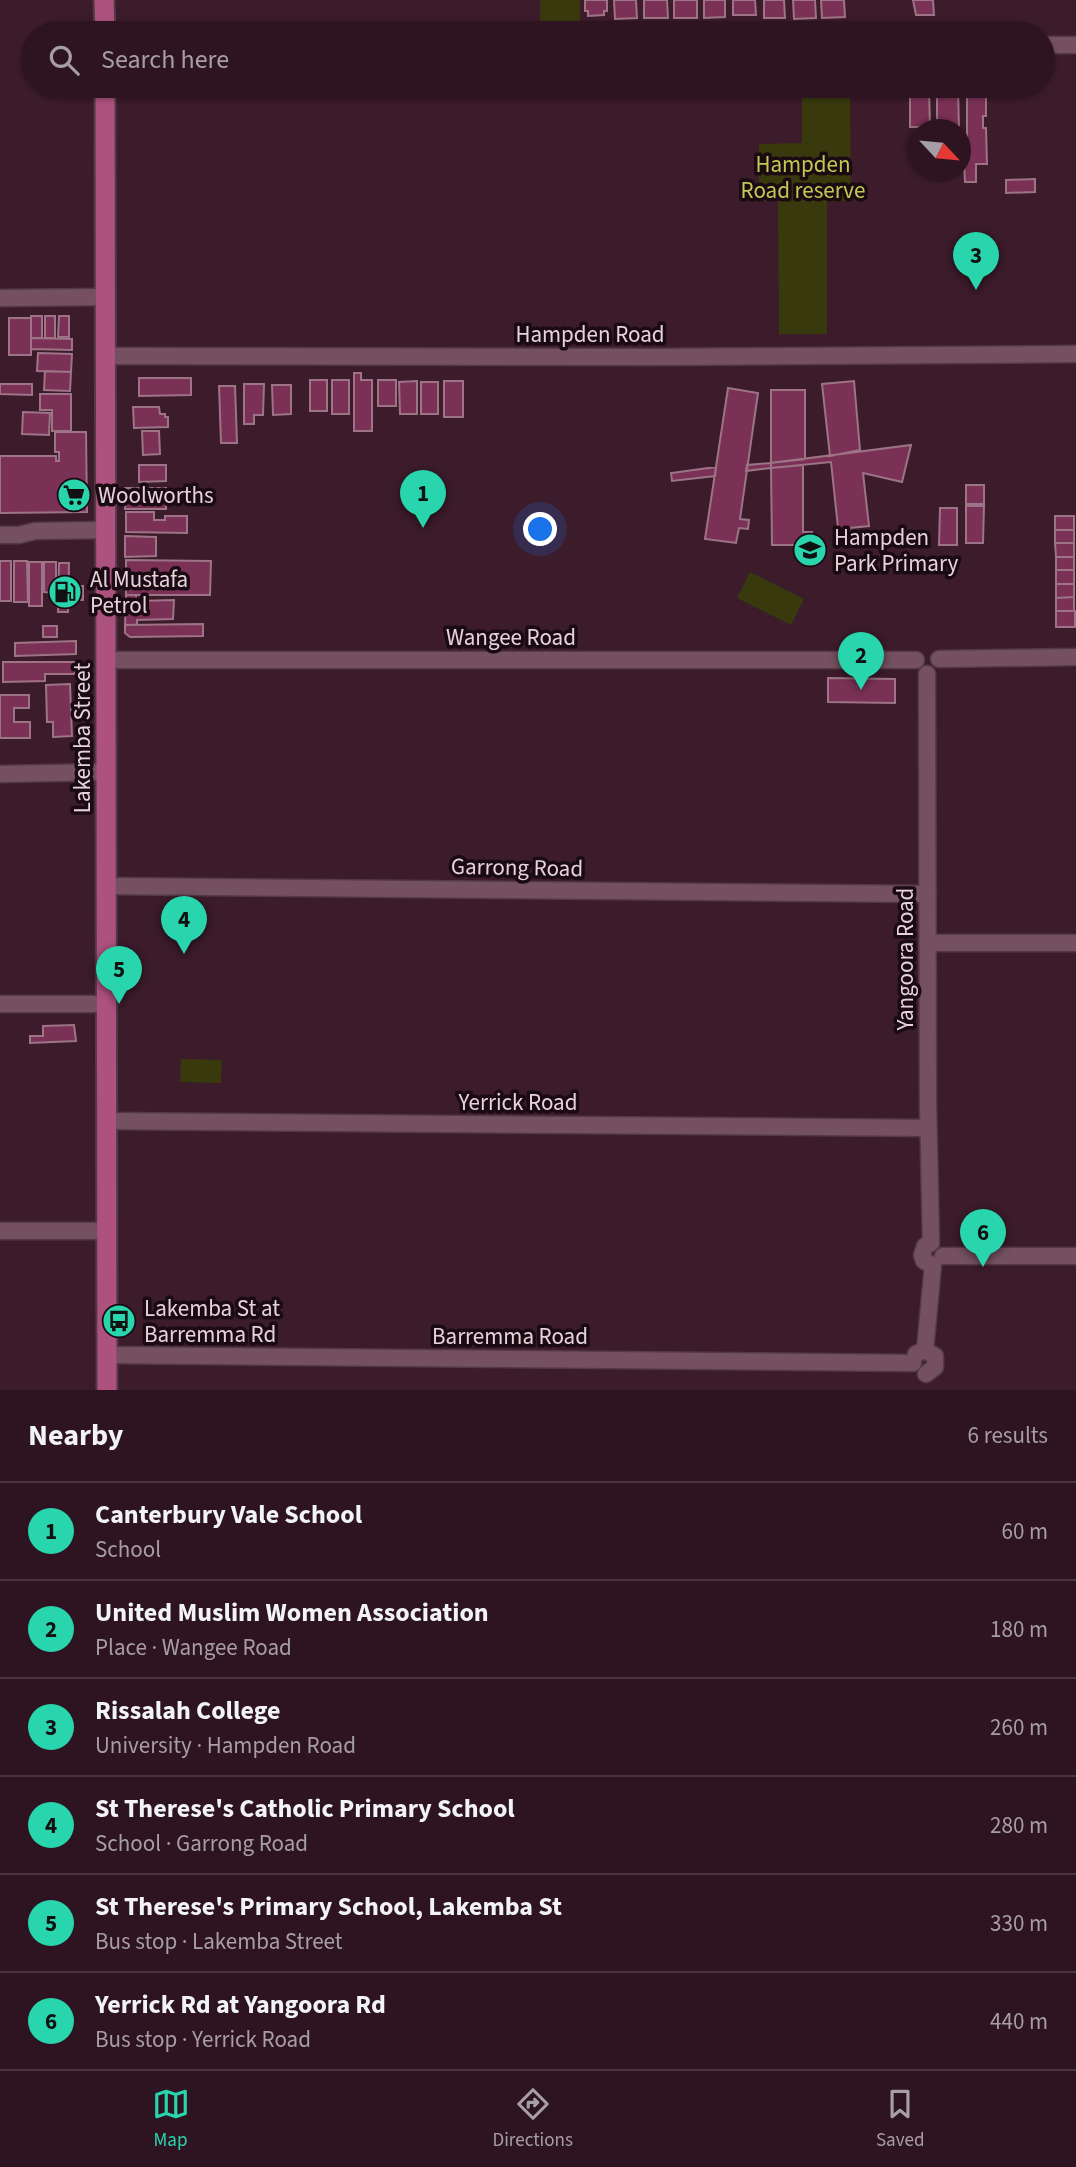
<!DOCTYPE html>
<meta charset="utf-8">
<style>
:root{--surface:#2d1420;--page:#351d29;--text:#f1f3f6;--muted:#a79ea5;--line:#48333e;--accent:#29d5ac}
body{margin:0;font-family:"Source Sans 3",sans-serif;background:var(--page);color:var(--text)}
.compass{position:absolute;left:908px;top:119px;width:63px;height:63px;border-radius:50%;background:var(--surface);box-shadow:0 2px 5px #0004;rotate:116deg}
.you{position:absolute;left:541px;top:530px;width:24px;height:24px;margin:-18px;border:5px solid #fff;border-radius:50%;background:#1a73e8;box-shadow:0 0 0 10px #1a73e833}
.badge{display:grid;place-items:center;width:46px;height:46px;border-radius:50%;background:var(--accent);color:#111;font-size:23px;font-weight:700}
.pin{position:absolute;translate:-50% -58px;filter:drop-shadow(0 2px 4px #0008)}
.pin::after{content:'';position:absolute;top:37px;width:24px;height:21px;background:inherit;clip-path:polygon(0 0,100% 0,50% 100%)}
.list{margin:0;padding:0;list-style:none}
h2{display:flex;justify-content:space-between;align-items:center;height:91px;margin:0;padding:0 28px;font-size:30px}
h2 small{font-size:23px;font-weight:400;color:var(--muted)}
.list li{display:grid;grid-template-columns:46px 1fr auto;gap:21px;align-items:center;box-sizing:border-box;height:98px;padding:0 28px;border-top:2px solid var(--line)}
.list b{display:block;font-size:26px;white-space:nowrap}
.list p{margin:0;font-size:23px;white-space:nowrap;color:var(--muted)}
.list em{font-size:23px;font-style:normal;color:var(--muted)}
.icon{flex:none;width:38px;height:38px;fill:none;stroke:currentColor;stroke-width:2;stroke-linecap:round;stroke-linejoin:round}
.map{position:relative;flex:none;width:1076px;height:1390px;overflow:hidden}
.search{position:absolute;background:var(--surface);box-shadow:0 2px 5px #0004;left:21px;right:21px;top:21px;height:77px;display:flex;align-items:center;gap:18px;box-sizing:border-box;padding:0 24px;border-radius:38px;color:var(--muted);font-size:26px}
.sheet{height:679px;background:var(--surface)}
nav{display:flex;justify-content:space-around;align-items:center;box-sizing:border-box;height:98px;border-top:2px solid var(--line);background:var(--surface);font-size:19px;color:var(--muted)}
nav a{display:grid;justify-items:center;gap:4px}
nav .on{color:var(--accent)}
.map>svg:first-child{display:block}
</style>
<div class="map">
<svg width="1076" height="1390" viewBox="0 0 1076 1390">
<rect width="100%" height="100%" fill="#3c1b2a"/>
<!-- green -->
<path fill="#383a0d" d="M540 0H580V30L540 29Z
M802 86H850L851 201 827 202V334H779L778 201H759V144L802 143Z
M750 572 804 599 791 625 737 598Z
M181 1059 222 1060 221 1083 180 1082Z"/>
<!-- building -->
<path fill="#7b3156" stroke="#9c7485" stroke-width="2" d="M585 0H607V11H604V15L588 16V11H585Z
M614 0H636L637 18 615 19Z
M644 0H667L668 18H644Z
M674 0H697V18H674Z
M704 0H725V17L704 18Z
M733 0H755L756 15H733Z
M764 0H784L785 18H764Z
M793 0H815L816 18 794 19Z
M821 0H844L845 17 822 18Z
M913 0H933L934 15H916Z
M910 86H929L930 127H910Z
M937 86H958L959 130H937Z
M967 86H986V116H983V128H986L987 164H976V182H965L964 163H967Z
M1035 179V192L1006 193V180Z
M31 316H42V338H31Z
M45 316H55V338H45Z
M59 316H69V337H58Z
M9 318H31V355H9Z
M31 338 72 339V350L31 349Z
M38 353 72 354 71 372 37 371Z
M45 371 71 372 70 391 44 390Z
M354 373H361V380H372V431H354Z
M139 378H191V395L139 396Z
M310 380H327V411H310Z
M332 380H349V414H332Z
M378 380H396V406H378Z
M417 381V414H400L399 382Z
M444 381H463V417H444Z
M854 381 860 450 830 456 822 384Z
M421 382H438V414H421Z
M0 384H32V395L0 394Z
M244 384H264L263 415H254V424H244Z
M272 385H291V414L273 415Z
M219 386H235L237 443H221Z
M728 388 758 393 740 519 749 520 748 529 739 528 736 543 705 539Z
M771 390H805V459L771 463Z
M40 394H71V431H52V410H40Z
M133 407H159L160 414H165V417H168V427L134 428Z
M23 412 50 413 49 435 22 434Z
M142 431H159L160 454 143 455Z
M55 432H86L87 512 0 513V456H56V461H59V452H55Z
M911 445 902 482 863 473 869 526 850 528 851 536 839 537 831 462 771 468V463Z
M771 463V468L746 471 747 465Z
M139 465H166V481L139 482Z
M803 465V532H812V541H803V545H772L771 468Z
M716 467 715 476 672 481 671 473Z
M966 485H984V504H966Z
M125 488H166V509H125Z
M966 506H984L983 543H966Z
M940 508H957V545H939Z
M126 512H154V520H165V516H187V533L126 532Z
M1055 516H1074V530H1055Z
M1055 530H1074V543H1055Z
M125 536 156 537V556L125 557Z
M1055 543H1074V557H1056Z
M1056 557H1074V570H1056Z
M126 560 211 561 210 595H126Z
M0 561H11V601H0Z
M14 561H27L28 602H14Z
M29 562H42V606H29Z
M44 562H56V593L44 592Z
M59 563H69L68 612H58Z
M1056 570H1074V584H1056Z
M1056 584H1074V597L1056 598Z
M70 586H83V600L69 599Z
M126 595H136V601L174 600 173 619 137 620V625H125Z
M1074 597V611H1056V598Z
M1056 611H1075V627H1056Z
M203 624V636L130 637 125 633V625Z
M43 626H57V637H43Z
M76 641V654L15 656V643Z
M3 662H75V674H45V681L3 682Z
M828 678 895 679V703L828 702Z
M70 684 72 736 53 737V722H47L46 685Z
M0 695H29V708H14V722H30V738H0Z
M74 1025 76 1041 30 1043V1036H43V1026Z"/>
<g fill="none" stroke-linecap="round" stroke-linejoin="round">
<defs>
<path id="minor" d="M1043 45H1076
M0 298 104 297
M104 356 655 357 1076 354
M0 535H19L35 531 106 530
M939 659 1076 657
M106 660H916
M927 674 928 1104 931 1243
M0 774 106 772
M106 886 928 894
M928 943H1076
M0 1004H106
M107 1121 928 1128
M0 1231H107
M931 1243 925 1246 922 1255 924 1261 933 1265
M943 1256H1076
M925 1350 933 1265
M916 1354 925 1350 935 1356V1367L926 1374
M107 1355 913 1363"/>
<path id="major" d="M104 0 105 33
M105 86 107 1390"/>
</defs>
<!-- minor casing -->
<use href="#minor" stroke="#543947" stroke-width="19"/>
<!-- major casing -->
<use href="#major" stroke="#543947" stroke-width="23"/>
<!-- minor -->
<use href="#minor" stroke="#755060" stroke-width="16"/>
<!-- major -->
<use href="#major" stroke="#ad517f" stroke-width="19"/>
</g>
<!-- icons -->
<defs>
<symbol id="supermarket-disc" viewBox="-11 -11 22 22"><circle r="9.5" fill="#29d5ac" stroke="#1a0b12"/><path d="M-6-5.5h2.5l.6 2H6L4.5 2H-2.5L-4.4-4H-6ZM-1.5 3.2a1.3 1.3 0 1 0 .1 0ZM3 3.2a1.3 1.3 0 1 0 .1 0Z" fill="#111"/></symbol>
<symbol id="school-disc" viewBox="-11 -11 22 22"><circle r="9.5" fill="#29d5ac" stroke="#1a0b12"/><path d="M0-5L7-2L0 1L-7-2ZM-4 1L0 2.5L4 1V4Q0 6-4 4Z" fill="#111"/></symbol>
<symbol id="fuel-disc" viewBox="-11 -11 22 22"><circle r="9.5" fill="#29d5ac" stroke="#1a0b12"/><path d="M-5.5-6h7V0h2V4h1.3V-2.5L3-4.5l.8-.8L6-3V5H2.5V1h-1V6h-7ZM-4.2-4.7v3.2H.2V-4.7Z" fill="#111"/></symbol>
<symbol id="bus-disc" viewBox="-11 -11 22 22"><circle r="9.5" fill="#29d5ac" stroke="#1a0b12"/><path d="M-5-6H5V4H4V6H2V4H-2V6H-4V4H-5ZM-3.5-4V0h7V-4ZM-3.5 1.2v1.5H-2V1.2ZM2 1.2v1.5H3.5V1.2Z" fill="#111"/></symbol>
</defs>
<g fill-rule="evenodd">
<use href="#supermarket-disc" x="55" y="476" width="38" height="38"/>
<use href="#school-disc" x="791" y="531" width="38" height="38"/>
<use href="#fuel-disc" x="46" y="573" width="38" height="38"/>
<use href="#bus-disc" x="100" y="1302" width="38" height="38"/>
</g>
<g text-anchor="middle" stroke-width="7" stroke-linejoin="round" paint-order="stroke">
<!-- park labels -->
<g font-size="23" fill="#c2c851" stroke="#1a0b12">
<text x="803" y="172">Hampden<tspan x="803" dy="26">Road reserve</tspan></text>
</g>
<!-- street labels -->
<g font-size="23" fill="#e7d1da" stroke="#1a0b12">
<text x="590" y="342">Hampden Road</text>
<text x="511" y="645">Wangee Road</text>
<text transform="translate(82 738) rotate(-90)" y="8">Lakemba Street</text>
<text transform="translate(517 867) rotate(1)" y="8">Garrong Road</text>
<text transform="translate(905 959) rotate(-90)" y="8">Yangoora Road</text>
<text x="518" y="1110">Yerrick Road</text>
<text x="510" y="1344">Barremma Road</text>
</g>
<!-- poi labels -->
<g font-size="23" fill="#e7d1da" stroke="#1a0b12" text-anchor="start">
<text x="98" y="503">Woolworths</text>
<text x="834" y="545">Hampden<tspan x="834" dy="26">Park Primary</tspan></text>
<text x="90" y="587">Al Mustafa<tspan x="90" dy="26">Petrol</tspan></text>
<text x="144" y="1316">Lakemba St at<tspan x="144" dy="26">Barremma Rd</tspan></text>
</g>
</g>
</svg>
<svg class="compass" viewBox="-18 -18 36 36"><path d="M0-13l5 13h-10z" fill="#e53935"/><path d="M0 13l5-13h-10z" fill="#a79ea5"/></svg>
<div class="you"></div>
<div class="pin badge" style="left:423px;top:528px">1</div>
<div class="pin badge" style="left:861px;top:690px">2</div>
<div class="pin badge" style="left:976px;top:290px">3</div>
<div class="pin badge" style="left:184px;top:954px">4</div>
<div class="pin badge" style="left:119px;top:1004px">5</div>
<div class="pin badge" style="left:983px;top:1267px">6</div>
<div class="search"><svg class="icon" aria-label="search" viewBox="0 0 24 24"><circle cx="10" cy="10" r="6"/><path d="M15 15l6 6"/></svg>Search here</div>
</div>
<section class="sheet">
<h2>Nearby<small>6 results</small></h2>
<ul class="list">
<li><span class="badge">1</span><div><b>Canterbury Vale School</b><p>School</p></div><em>60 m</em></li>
<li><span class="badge">2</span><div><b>United Muslim Women Association</b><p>Place · Wangee Road</p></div><em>180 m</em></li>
<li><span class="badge">3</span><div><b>Rissalah College</b><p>University · Hampden Road</p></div><em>260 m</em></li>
<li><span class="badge">4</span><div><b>St Therese's Catholic Primary School</b><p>School · Garrong Road</p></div><em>280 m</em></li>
<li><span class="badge">5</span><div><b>St Therese's Primary School, Lakemba St</b><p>Bus stop · Lakemba Street</p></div><em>330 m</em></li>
<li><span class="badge">6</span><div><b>Yerrick Rd at Yangoora Rd</b><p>Bus stop · Yerrick Road</p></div><em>440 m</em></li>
</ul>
</section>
<nav>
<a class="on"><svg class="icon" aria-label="map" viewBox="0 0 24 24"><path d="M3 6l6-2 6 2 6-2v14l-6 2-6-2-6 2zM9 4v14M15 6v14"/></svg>Map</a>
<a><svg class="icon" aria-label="directions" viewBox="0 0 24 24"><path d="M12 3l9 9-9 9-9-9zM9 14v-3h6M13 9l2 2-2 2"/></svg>Directions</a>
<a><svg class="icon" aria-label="saved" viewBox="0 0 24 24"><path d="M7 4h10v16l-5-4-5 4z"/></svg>Saved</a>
</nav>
